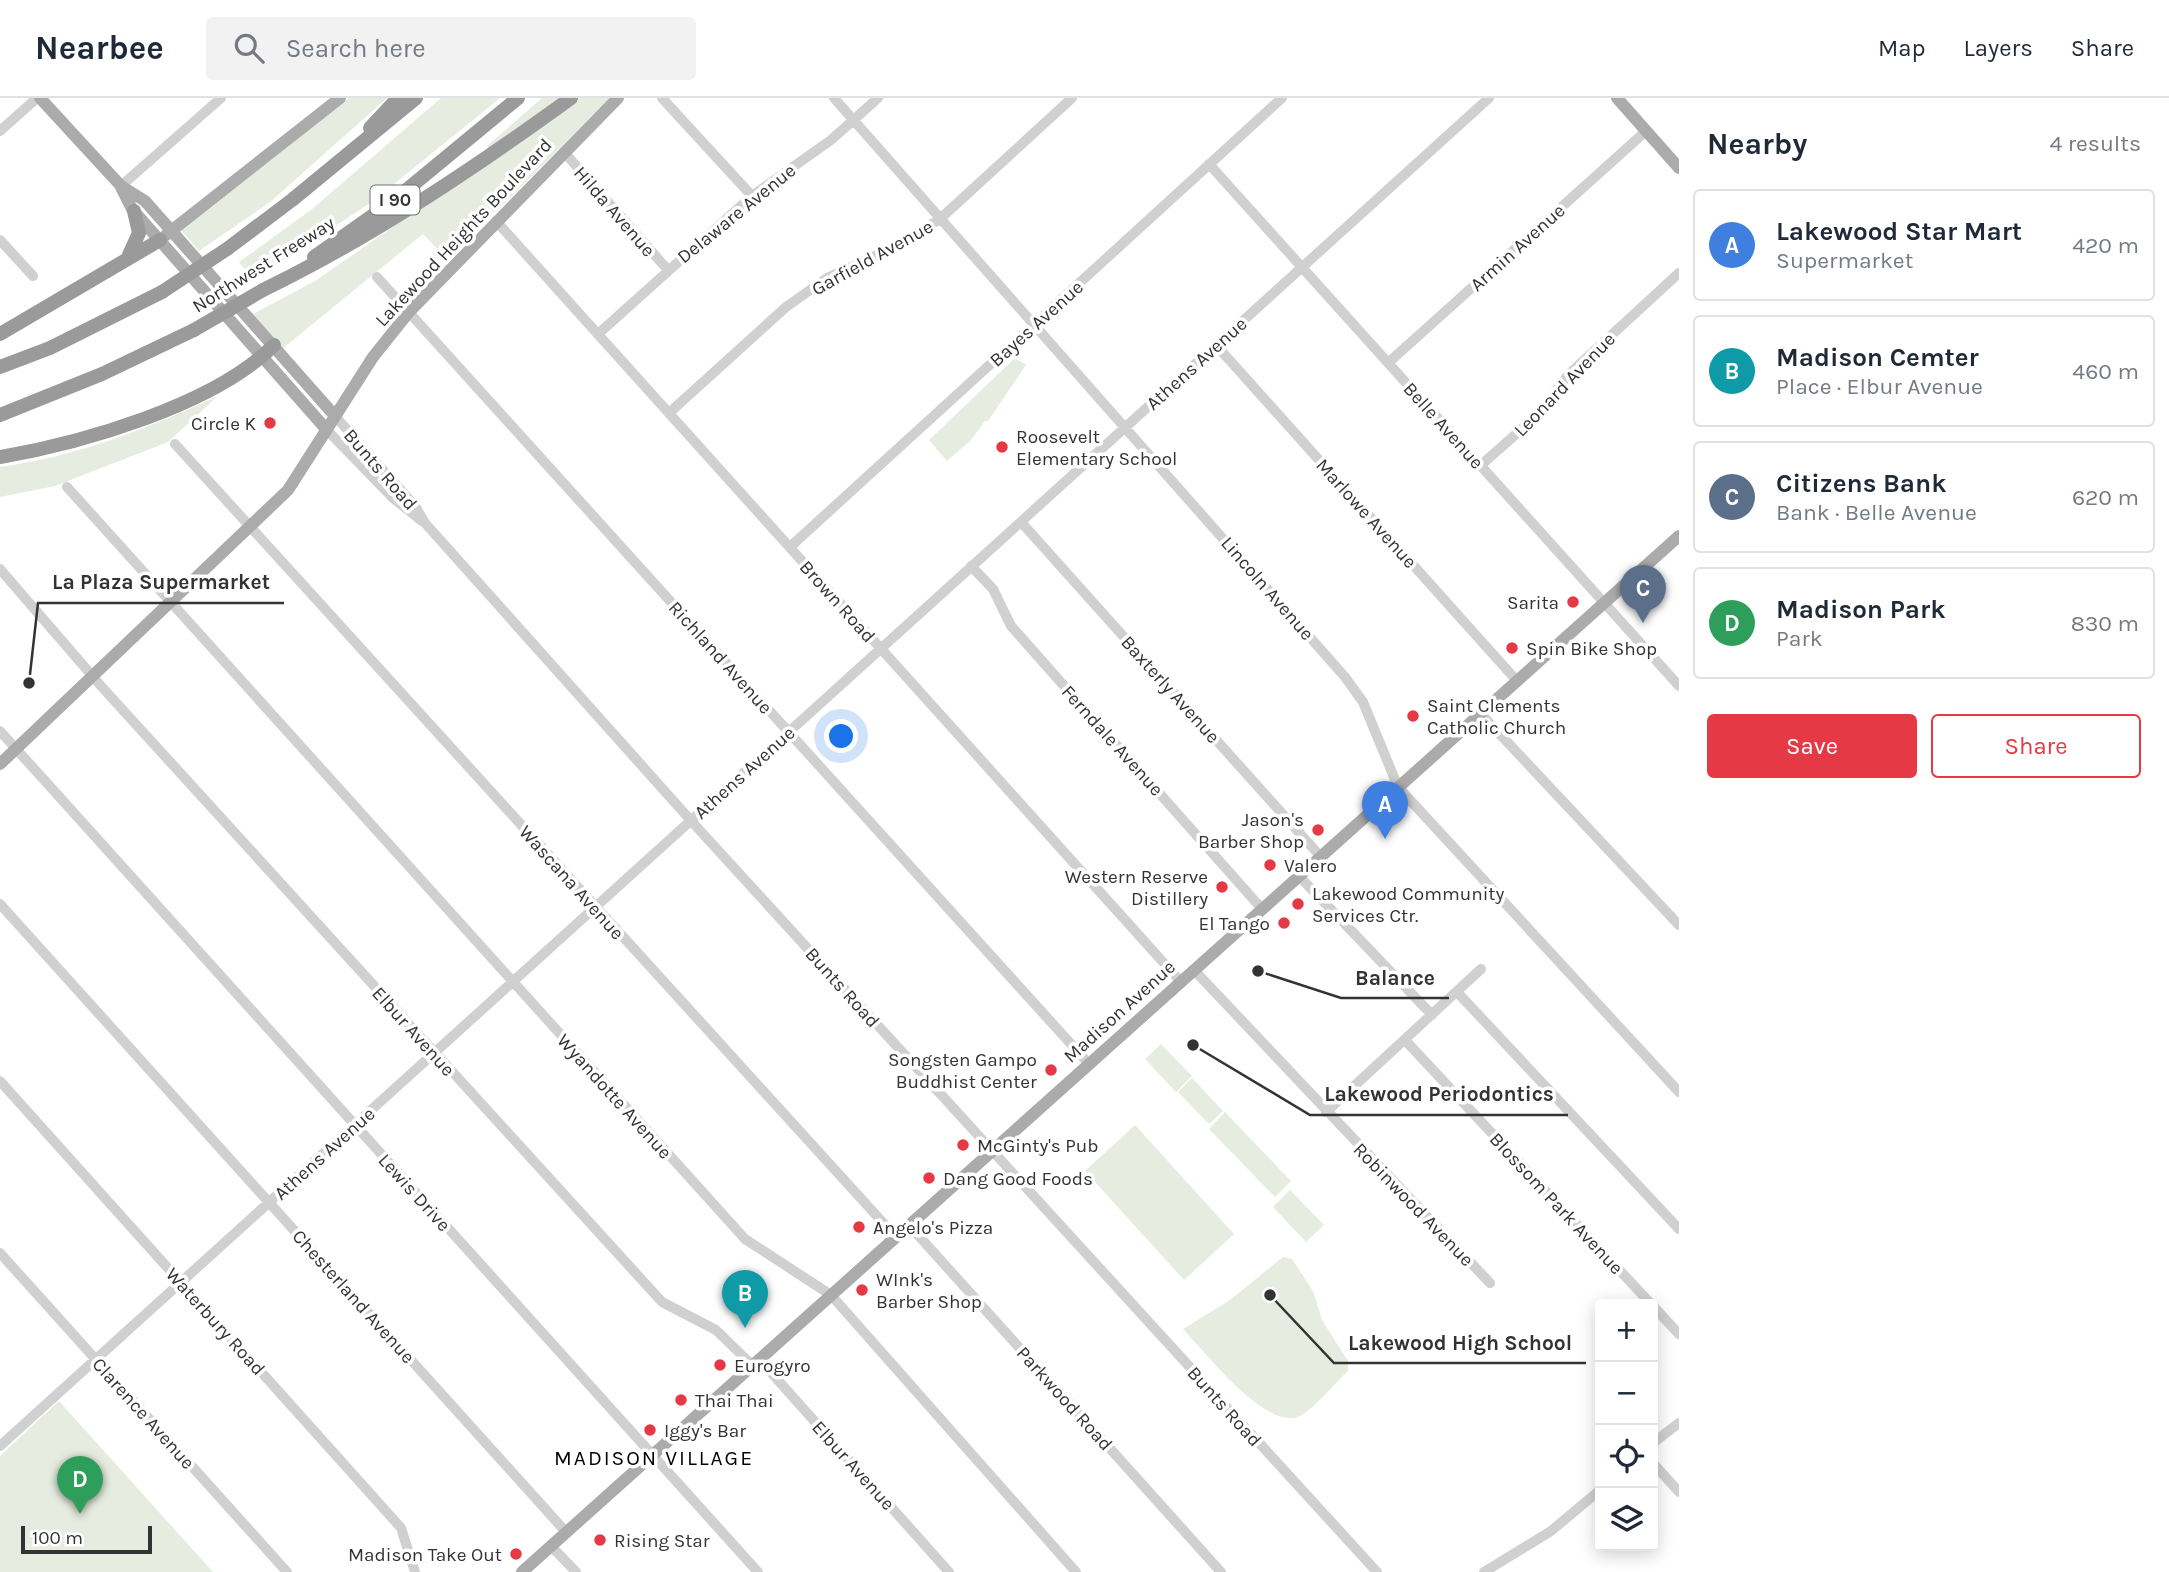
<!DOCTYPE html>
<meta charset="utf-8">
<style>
:root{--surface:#fff;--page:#f2f2f3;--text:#1f2937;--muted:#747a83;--line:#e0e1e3;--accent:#e63946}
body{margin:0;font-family:Karla,sans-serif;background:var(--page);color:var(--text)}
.controls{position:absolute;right:21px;bottom:21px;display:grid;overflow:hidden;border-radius:7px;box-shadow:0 4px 18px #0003}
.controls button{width:63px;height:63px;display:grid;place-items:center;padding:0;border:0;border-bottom:2px solid var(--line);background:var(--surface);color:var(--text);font:35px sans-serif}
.scale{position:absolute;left:21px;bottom:18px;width:131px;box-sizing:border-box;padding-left:7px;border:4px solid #333;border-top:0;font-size:19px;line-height:24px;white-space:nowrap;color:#333;-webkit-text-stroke:5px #fff;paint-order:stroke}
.you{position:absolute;left:842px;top:639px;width:24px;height:24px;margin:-18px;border:5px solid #fff;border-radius:50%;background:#1a73e8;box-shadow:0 0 0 10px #1a73e833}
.badge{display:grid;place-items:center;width:46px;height:46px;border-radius:50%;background:var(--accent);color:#fff;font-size:23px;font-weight:700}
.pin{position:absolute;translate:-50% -58px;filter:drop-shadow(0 2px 4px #0008)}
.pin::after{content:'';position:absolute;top:37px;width:24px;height:21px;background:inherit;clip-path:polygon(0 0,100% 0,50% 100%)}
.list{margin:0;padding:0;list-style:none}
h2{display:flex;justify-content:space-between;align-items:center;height:91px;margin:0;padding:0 28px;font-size:30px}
h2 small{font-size:23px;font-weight:400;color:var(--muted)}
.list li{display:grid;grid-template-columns:46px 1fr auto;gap:21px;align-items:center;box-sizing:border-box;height:112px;margin:0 14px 14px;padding:0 14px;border:2px solid var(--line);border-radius:7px}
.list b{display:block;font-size:26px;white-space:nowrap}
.list p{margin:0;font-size:23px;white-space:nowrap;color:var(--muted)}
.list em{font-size:23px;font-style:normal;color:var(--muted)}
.actions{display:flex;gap:14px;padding:21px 28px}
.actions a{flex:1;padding:16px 0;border:2px solid var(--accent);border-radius:7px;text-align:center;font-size:24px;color:var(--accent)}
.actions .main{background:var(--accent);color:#fff}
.icon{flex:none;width:38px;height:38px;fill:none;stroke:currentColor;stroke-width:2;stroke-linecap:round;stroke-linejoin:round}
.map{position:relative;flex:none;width:1679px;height:1474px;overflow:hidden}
header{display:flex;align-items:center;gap:42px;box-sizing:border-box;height:98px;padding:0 35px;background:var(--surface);border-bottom:2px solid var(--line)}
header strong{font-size:33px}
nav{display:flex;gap:38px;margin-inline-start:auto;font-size:24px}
.search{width:490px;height:63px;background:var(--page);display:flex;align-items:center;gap:18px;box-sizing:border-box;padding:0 24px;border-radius:7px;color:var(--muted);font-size:26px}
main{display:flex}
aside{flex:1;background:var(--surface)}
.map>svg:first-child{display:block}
</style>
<header>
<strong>Nearbee</strong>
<div class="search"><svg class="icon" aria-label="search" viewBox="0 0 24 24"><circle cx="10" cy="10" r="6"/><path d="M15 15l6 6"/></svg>Search here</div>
<nav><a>Map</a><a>Layers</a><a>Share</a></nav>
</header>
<main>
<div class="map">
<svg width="1679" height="1474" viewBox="0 0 1679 1474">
<rect width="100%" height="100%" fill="#fff"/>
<!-- green -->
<path fill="#e6ecdf" d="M349 0H387L270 104 199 153 181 132Z
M441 0H500L373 103 254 182 239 164 311 112Z
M542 0H563L488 50 487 48Z
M579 0H610L497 113 486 116 447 161 423 136 282 251 253 216 315 183Z
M1015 260 1026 267 988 323H985L971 342 947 363 929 342Z
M218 298 168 344 55 388 0 399V369C78 358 147 331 218 298Z
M1161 946 1192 978 1176 994 1145 961Z
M1192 980 1223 1013 1209 1026 1178 994Z
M1225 1014 1291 1083 1275 1099 1209 1031Z
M1135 1027 1234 1136 1184 1182 1085 1073Z
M1290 1092 1324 1127 1306 1144 1273 1109Z
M1283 1159 1292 1161 1313 1193 1322 1222 1348 1263V1273C1335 1285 1314 1311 1300 1318 1268 1335 1204 1253 1183 1231L1230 1202Z
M59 1303 213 1474H0V1358Z"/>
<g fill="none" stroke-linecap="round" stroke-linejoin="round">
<!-- minor -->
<path stroke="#d0d0d0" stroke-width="10" d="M662 0 752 98
M834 0 1345 579 1363 604 1398 689 1679 994
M0 33 37 0
M564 54 667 171
M1209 66 1679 588
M121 88 221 0
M496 123 1181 884
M0 142 33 178
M377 179 1089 966
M598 236 752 98 831 42 878 0
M1216 247 1517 583
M1388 265 1646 33
M669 315 786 209 827 180 905 144 941 120 1072 0
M335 318 415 408 425 425 694 726 1377 1474
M326 331 393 400 422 423
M175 346 896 1139
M1480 368 1541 314 1568 277 1679 175
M67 389 745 1141 831 1197 1076 1474
M1021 424 1321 759
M790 449 1282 0
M971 468 993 491 1011 528 1262 811
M0 471 101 588 662 1204 716 1232 752 1267
M1481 616 1679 827
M0 633 758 1474
M1299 778 1432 917
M0 806 566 1434
M1194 872 1490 1185
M1457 894 1679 1131
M1405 942 1651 1206
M0 983 394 1422 401 1430 415 1474
M1326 1014 1481 871
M909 1127 1221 1474
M0 1155 287 1474
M1653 1208 1679 1236
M759 1261 949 1474
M1653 1345 1679 1325
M0 1348 1489 0
M1653 1365 1679 1394
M551 1448 576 1474
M1484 1474 1551 1433 1600 1392"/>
<!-- major -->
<path stroke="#ababab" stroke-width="12" d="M40 0 121 88 145 103 335 318
M1617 0 1679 70
M121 89 132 111 326 331
M166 137 340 0
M0 666 288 392 373 259 409 214 618 0
M522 1474 1679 438"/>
<!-- highway -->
<path stroke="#9a9a9a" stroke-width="14" d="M370 30 398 0
M227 151 292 102 416 0
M129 157 139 135 134 113
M314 159 392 104 518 0
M263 192C372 139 473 71 571 0
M0 236 160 142
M0 269 50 250 162 194
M0 317 102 276 194 232
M0 359C82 345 215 307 274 247"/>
<!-- highway-bridge -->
<path stroke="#9a9a9a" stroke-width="14" d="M162 194 227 151
M194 232 263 192"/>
</g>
<!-- markers -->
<g fill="#e63946" stroke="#fff" stroke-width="2.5">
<circle cx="270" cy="325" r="7"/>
<circle cx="1002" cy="349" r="7"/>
<circle cx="1573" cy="504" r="7"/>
<circle cx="1512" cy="550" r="7"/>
<circle cx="1413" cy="618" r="7"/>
<circle cx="1318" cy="732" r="7"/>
<circle cx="1270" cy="767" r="7"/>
<circle cx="1222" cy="789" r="7"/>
<circle cx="1298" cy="806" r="7"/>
<circle cx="1284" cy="825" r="7"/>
<circle cx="1051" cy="972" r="7"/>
<circle cx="963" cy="1047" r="7"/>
<circle cx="929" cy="1080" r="7"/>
<circle cx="859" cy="1129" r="7"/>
<circle cx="862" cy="1192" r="7"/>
<circle cx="720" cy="1267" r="7"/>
<circle cx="681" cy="1302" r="7"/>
<circle cx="650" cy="1332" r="7"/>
<circle cx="600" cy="1442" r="7"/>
<circle cx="516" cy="1456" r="7"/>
</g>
<g text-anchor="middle" stroke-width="7" stroke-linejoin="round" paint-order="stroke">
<!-- shield labels -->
<rect fill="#fff" stroke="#707070" stroke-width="2" x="370.5" y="87.5" width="49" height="29" rx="5"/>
<g font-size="18" font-weight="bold" fill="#333">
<text x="395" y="108">I 90</text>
</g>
<!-- street labels -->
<g font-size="19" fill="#333" stroke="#fff">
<text transform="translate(615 113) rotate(49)" y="7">Hilda Avenue</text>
<text transform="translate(736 115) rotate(-39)" y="7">Delaware Avenue</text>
<text transform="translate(463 134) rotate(-47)" y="7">Lakewood Heights Boulevard</text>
<text transform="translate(1517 149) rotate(-42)" y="7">Armin Avenue</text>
<text transform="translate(872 159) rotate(-29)" y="7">Garfield Avenue</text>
<text transform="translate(263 166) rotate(-32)" y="7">Northwest Freeway</text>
<text transform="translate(1036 225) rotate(-42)" y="7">Bayes Avenue</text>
<text transform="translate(1196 265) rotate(-42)" y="7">Athens Avenue</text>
<text transform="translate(1564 286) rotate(-46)" y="7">Leonard Avenue</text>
<text transform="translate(1444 327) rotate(48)" y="7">Belle Avenue</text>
<text transform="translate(381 371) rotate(49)" y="7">Bunts Road</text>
<text transform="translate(1367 415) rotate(48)" y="7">Marlowe Avenue</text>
<text transform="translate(1268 490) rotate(49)" y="7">Lincoln Avenue</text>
<text transform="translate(838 503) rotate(48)" y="7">Brown Road</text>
<text transform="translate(721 559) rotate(48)" y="7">Richland Avenue</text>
<text transform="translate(1171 591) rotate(48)" y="7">Baxterly Avenue</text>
<text transform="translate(1113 642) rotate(48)" y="7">Ferndale Avenue</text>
<text transform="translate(744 674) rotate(-42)" y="7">Athens Avenue</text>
<text transform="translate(572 784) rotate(48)" y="7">Wascana Avenue</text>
<text transform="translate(843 889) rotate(48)" y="7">Bunts Road</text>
<text transform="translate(1119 913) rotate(-42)" y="7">Madison Avenue</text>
<text transform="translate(414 933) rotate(48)" y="7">Elbur Avenue</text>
<text transform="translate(615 998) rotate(48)" y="7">Wyandotte Avenue</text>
<text transform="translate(324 1055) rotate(-42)" y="7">Athens Avenue</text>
<text transform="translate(415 1094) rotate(48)" y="7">Lewis Drive</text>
<text transform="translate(1557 1105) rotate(47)" y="7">Blossom Park Avenue</text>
<text transform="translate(1414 1106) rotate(46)" y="7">Robinwood Avenue</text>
<text transform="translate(354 1198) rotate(48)" y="7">Chesterland Avenue</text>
<text transform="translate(216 1223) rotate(48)" y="7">Waterbury Road</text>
<text transform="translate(1065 1300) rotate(48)" y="7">Parkwood Road</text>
<text transform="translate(1225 1308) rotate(48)" y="7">Bunts Road</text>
<text transform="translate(144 1315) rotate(48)" y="7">Clarence Avenue</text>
<text transform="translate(854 1367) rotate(48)" y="7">Elbur Avenue</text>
</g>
<!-- poi labels -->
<g font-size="19" fill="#333" stroke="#fff" text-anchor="start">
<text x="256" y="332" text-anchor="end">Circle K</text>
<text x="1016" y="345">Roosevelt<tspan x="1016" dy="22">Elementary School</tspan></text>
<text x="1559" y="511" text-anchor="end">Sarita</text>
<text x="1526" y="557">Spin Bike Shop</text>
<text x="1427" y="614">Saint Clements<tspan x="1427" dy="22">Catholic Church</tspan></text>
<text x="1304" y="728" text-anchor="end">Jason's<tspan x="1304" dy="22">Barber Shop</tspan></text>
<text x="1284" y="774">Valero</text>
<text x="1208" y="785" text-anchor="end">Western Reserve<tspan x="1208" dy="22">Distillery</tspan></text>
<text x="1312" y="802">Lakewood Community<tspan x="1312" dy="22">Services Ctr.</tspan></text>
<text x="1270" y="832" text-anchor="end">El Tango</text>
<text x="1037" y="968" text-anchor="end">Songsten Gampo<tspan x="1037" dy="22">Buddhist Center</tspan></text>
<text x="977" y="1054">McGinty's Pub</text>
<text x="943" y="1087">Dang Good Foods</text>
<text x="873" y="1136">Angelo's Pizza</text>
<text x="876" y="1188">WInk's<tspan x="876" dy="22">Barber Shop</tspan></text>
<text x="734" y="1274">Eurogyro</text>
<text x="695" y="1309">Thai Thai</text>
<text x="664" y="1339">Iggy's Bar</text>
<text x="614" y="1449">Rising Star</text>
<text x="502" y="1463" text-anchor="end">Madison Take Out</text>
</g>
<!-- neighbourhood labels -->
<g font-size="21" letter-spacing="2" fill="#000" stroke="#fff">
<text x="654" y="1367">MADISON VILLAGE</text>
</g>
</g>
<!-- callouts -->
<path fill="none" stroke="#333" stroke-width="2.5" d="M29 585L38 505H284M1258 873L1341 900H1449M1193 947L1310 1017H1568M1270 1197L1334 1265H1586"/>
<g fill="#333" stroke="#fff" stroke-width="2.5">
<circle cx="29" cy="585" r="7"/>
<circle cx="1258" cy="873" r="7"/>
<circle cx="1193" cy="947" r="7"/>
<circle cx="1270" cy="1197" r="7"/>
</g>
<g font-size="21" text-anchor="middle" font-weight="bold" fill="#333" stroke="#fff" stroke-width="7" stroke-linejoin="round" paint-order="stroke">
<text x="161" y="491">La Plaza Supermarket</text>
<text x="1395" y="887">Balance</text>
<text x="1439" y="1003">Lakewood Periodontics</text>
<text x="1460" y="1252">Lakewood High School</text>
</g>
</svg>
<div class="controls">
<button>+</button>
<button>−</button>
<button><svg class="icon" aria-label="locate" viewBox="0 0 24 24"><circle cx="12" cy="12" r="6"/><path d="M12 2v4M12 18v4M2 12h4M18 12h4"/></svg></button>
<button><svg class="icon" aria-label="layers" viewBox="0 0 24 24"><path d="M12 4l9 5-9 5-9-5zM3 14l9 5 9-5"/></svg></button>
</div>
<div class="scale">100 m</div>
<div class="you"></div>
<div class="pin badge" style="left:1385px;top:741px;background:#3f7fe0">A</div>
<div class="pin badge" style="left:745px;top:1230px;background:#0f9aa8">B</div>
<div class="pin badge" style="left:1643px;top:525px;background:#5c6f8a">C</div>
<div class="pin badge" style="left:80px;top:1416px;background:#2e9e5b">D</div>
</div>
<aside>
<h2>Nearby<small>4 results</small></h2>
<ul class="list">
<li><span class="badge" style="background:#3f7fe0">A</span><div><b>Lakewood Star Mart</b><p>Supermarket</p></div><em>420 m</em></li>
<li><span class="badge" style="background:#0f9aa8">B</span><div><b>Madison Cemter</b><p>Place · Elbur Avenue</p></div><em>460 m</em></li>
<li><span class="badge" style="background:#5c6f8a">C</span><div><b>Citizens Bank</b><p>Bank · Belle Avenue</p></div><em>620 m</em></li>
<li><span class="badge" style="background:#2e9e5b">D</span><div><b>Madison Park</b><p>Park</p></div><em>830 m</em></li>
</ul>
<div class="actions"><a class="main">Save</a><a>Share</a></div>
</aside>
</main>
